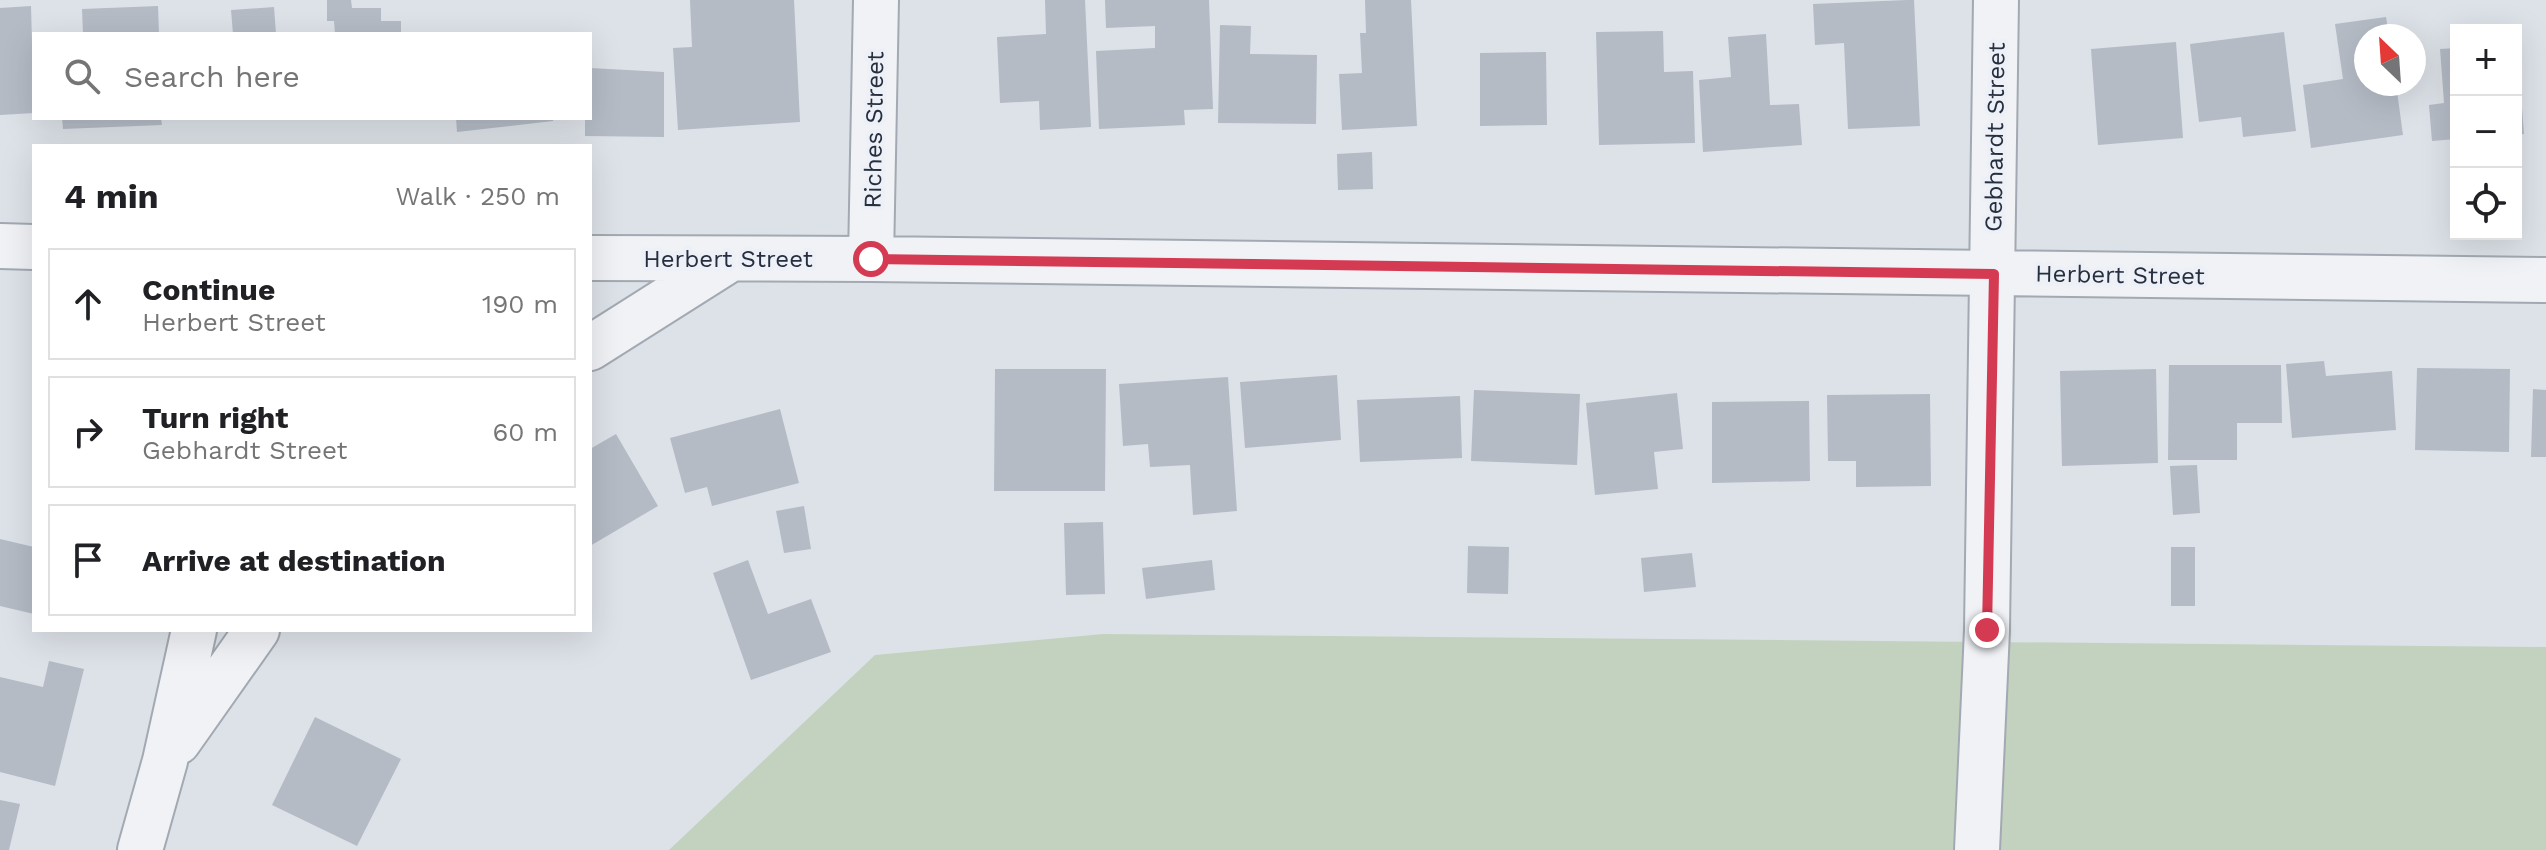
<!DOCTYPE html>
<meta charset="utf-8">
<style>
:root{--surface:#fff;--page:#f6f6f6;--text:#202124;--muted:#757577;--line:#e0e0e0}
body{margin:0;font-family:"Work Sans",sans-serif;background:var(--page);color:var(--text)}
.controls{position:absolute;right:24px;top:24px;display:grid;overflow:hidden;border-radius:0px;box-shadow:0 8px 32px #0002}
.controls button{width:72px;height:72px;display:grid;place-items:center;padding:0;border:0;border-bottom:2px solid var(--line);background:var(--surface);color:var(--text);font:40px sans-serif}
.compass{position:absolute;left:2354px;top:24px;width:72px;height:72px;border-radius:50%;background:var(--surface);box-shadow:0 8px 32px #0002;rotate:335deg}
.stop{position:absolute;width:24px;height:24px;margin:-18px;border:6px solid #d53a53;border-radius:50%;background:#fff}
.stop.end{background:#d53a53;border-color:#fff;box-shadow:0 2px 8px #0008}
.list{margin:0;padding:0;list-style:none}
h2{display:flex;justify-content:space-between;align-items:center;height:104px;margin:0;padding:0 32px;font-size:34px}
h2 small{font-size:26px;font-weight:400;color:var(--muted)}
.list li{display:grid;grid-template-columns:52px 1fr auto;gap:24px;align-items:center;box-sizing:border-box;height:112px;margin:0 16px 16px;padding:0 16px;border:2px solid var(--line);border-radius:0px}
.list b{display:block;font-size:30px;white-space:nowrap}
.list p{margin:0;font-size:26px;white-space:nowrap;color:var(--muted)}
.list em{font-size:26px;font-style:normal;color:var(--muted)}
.icon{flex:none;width:44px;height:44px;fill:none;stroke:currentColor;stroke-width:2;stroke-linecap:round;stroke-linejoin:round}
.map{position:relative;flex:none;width:2546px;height:850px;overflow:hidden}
.search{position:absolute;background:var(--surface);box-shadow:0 8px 32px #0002;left:32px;top:32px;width:560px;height:88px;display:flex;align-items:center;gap:20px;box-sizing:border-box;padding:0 28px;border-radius:0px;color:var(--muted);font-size:30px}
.panel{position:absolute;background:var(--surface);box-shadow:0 8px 32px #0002;left:32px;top:144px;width:560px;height:488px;border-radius:0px}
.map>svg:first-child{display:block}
</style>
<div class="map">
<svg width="2546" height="850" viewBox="0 0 2546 850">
<rect width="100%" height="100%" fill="#dde2e8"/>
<!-- green -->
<path fill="#c3d2be" d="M1103 634 2546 647V850H669L875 655Z"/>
<!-- building -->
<path fill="#b4bbc5" d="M327 0H351L352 8H381V21H401V34H335L334 21H327Z
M690 0H794L800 122 678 130 673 48 692 47Z
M1045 0H1085L1091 127 1040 130 1039 101 1000 103 997 37 1046 34Z
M1105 0H1209L1213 109 1184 110 1185 125 1099 129 1096 51 1155 48V26L1106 28Z
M1365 0H1411L1417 126 1342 130 1339 74 1362 73 1360 33H1366Z
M1907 0H1914L1920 126 1848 129 1844 43 1815 45 1813 4Z
M31 6 34 113 0 115V8Z
M158 6 159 34H83L82 9Z
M274 7 276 34H233L231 10Z
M2386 17 2389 36H2366V84H2396L2403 135 2311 148 2303 85 2343 79 2335 24Z
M1220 25 1251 26 1250 54 1317 55 1316 124 1218 123Z
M1663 31 1664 72 1693 71 1695 143 1599 145 1596 32Z
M2284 32 2296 131 2243 137 2241 117 2199 122 2190 44Z
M1766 34 1770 105 1799 104 1802 145 1703 152 1699 80 1731 77 1728 37Z
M2176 42 2183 138 2098 145 2091 49Z
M2456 48V139L2432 141 2429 105 2444 103 2440 49Z
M1546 52 1547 125 1480 126V53Z
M2516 54H2518L2524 134 2516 135Z
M590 68 664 72V137L585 136V118H590Z
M62 118H161L162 125 63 129Z
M456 118H553V121L457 132Z
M1372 152 1373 189 1338 190 1337 154Z
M2324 361 2326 376 2392 371 2396 430 2292 438 2286 364Z
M2169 365H2281L2282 423H2237V460H2168Z
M2417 368 2510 369 2509 452 2415 450Z
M995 369H1106L1105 491H994Z
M2156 369 2158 463 2062 466 2060 371Z
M1337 375 1341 440 1245 448 1240 382Z
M1228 377 1237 511 1193 515 1190 465 1150 467 1148 444 1123 446 1119 384Z
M2533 389 2546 390V457H2531Z
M1474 390 1580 394 1577 465 1471 461Z
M1677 393 1683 449 1654 452 1658 489 1595 495 1586 403Z
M1930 394 1931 486 1856 487V461H1828L1827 395Z
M1460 396 1462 458 1360 462 1357 400Z
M1809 401 1810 481 1712 483V402Z
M780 409 799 483 712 506 707 487 685 493 670 438Z
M616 434 658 506 590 546V449Z
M2197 465 2200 513 2173 515 2170 466Z
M804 506 811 549 784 553 776 511Z
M1103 522 1105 594 1066 595 1064 523Z
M0 539 34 547V614L0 606Z
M1468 546 1509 547 1508 594 1467 593Z
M2171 547H2195V606H2171Z
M1692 553 1696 587 1644 592 1641 558Z
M748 560 768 614 811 599 831 652 751 680 713 573Z
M1212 560 1215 590 1146 599 1142 568Z
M49 661 84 669 55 786 0 772V677L43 687Z
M315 717 401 759 357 846 272 805Z
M0 800 20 804 9 850H0Z"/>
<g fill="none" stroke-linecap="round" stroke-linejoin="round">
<defs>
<path id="minor" d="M0 246 34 247
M590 258 871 259 2546 280
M871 259 876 0
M590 348 729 260
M178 742 257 630
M140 850 165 761 194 630
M1977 850 1987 630 1996 0"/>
</defs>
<!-- minor casing -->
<use href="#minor" stroke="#a2a9b2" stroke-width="48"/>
<!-- minor -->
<use href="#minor" stroke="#f0f2f6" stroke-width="44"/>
</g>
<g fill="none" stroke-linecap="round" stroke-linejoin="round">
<!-- route -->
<path stroke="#d53a53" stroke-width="10" d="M871 259 1994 274 1987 630"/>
</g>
<g text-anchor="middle" stroke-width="8" stroke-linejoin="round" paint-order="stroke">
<!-- street labels -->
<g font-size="24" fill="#262f3f" stroke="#edf0f6">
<text transform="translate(874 130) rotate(-89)" y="8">Riches Street</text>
<text transform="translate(1995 137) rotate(-89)" y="8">Gebhardt Street</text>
<text x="728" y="267">Herbert Street</text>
<text transform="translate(2120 275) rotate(1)" y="8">Herbert Street</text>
</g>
</g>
</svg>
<div class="controls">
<button>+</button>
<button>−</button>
<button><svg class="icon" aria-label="locate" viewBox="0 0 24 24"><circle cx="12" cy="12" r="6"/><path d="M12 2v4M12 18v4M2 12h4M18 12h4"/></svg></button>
</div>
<svg class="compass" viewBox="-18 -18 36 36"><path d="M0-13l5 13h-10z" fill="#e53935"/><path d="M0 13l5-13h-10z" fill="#757577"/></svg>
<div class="stop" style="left:871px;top:259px"></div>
<div class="stop end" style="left:1987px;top:630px"></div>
<div class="search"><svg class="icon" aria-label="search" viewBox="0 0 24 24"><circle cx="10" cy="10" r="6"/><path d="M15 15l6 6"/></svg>Search here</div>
<section class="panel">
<h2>4 min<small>Walk · 250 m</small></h2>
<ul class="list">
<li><svg class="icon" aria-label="ahead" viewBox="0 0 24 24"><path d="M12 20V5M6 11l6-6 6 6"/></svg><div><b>Continue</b><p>Herbert Street</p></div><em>190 m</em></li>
<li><svg class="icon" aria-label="right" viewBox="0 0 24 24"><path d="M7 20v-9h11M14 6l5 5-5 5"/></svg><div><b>Turn right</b><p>Gebhardt Street</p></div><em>60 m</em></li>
<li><svg class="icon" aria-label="arrive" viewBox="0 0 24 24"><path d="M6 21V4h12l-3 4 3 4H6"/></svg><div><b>Arrive at destination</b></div></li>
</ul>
</section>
</div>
